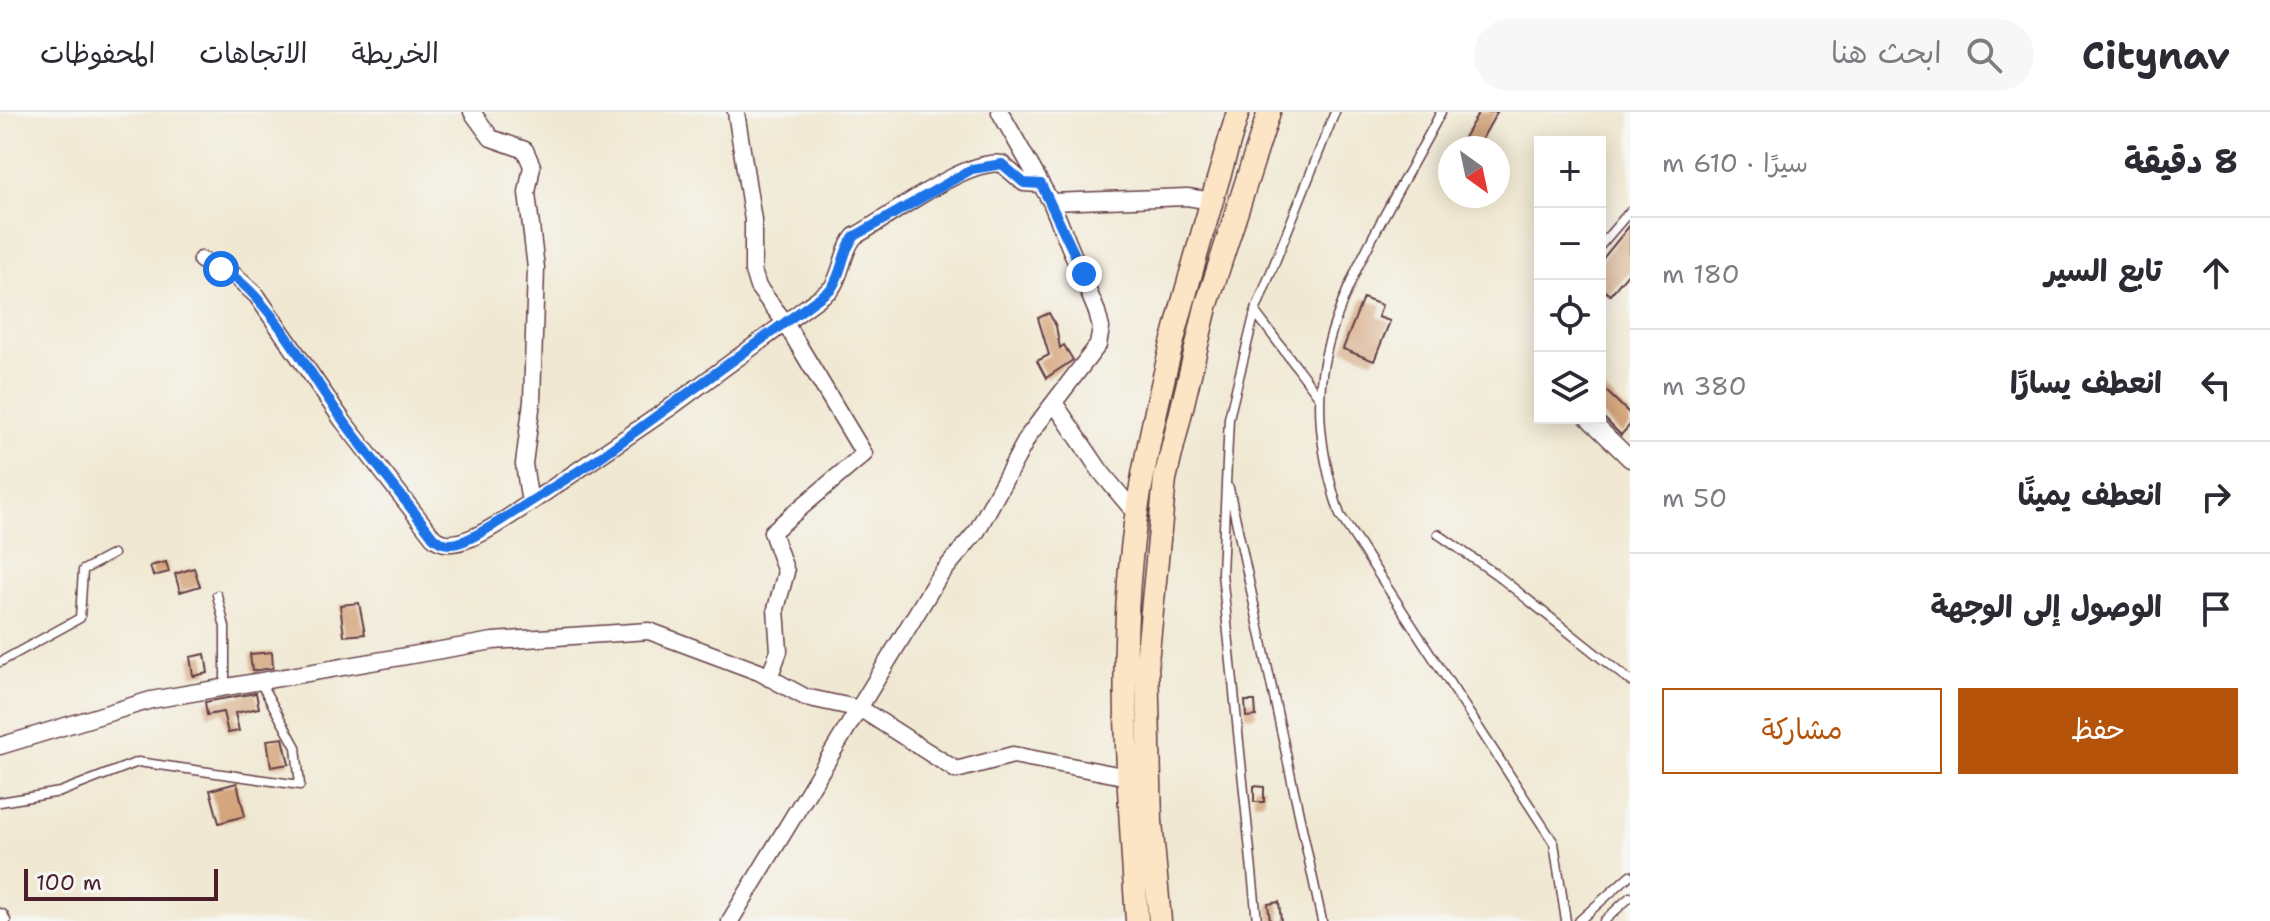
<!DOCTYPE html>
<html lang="ar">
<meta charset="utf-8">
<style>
:root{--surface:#fff;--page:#f7f7f7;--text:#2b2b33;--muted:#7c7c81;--line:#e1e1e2;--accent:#b45309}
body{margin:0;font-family:"Shantell Sans","Playpen Sans Arabic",sans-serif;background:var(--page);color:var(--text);direction:rtl}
.controls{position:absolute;right:24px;top:24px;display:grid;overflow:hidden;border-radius:0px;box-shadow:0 4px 20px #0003}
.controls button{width:72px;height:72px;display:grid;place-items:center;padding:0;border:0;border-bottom:2px solid var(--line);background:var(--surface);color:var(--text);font:40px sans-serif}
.compass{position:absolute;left:1438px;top:24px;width:72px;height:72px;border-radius:50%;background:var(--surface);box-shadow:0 4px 20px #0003;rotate:147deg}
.scale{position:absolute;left:24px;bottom:20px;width:194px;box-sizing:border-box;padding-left:8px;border:4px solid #4a1f2b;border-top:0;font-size:22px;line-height:28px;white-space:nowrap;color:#4a1f2b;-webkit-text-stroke:6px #f6f6f2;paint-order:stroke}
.stop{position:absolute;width:24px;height:24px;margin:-18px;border:6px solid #1a73e8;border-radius:50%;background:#fff}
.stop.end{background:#1a73e8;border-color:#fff;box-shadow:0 2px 8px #0008}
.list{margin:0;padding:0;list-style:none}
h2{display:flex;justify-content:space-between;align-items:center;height:104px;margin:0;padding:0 32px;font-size:34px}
h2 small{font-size:26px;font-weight:400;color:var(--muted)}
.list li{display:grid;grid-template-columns:52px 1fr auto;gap:24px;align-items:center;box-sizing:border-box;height:112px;padding:0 32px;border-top:2px solid var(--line)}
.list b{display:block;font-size:30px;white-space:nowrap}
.list em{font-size:26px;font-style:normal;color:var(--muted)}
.actions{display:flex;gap:16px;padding:24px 32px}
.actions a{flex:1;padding:18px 0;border:2px solid var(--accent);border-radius:0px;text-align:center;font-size:28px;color:var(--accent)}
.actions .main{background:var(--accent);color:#fff}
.icon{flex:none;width:44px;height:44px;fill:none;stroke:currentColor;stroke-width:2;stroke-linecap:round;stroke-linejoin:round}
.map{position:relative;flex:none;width:1630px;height:809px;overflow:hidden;direction:ltr}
header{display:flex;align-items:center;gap:48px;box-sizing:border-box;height:112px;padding:0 40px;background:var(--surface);border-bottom:2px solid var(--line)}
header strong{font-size:38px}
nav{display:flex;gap:44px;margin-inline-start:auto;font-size:28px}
.search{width:560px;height:72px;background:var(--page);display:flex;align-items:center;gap:20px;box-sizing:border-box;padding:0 28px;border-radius:44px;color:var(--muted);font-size:30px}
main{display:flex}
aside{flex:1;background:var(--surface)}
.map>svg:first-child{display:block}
</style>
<header>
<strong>Citynav</strong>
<div class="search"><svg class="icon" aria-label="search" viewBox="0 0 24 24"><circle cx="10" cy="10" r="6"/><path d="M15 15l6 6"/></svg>ابحث هنا</div>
<nav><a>الخريطة</a><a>الاتجاهات</a><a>المحفوظات</a></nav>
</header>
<main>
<aside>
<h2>8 دقيقة<small>سيرًا · 610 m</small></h2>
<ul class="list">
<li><svg class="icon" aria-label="ahead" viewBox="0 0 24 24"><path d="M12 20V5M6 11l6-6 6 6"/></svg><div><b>تابع السير</b></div><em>180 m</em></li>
<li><svg class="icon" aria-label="left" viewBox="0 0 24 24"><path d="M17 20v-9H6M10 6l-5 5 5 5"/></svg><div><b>انعطف يسارًا</b></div><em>380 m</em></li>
<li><svg class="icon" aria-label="right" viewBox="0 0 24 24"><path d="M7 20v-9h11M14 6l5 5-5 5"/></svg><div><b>انعطف يمينًا</b></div><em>50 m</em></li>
<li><svg class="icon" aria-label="arrive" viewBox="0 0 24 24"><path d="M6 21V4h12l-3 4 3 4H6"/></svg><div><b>الوصول إلى الوجهة</b></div></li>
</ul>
<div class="actions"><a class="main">حفظ</a><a>مشاركة</a></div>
</aside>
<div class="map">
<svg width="1630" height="809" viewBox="0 0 1630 809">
<rect width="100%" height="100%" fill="#f6f6f2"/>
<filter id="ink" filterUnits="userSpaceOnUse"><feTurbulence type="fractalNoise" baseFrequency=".0125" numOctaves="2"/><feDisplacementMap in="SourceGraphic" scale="16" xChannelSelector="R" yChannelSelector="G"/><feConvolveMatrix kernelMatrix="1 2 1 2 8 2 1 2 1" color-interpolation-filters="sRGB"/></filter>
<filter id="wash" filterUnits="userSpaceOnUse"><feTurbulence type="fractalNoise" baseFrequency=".006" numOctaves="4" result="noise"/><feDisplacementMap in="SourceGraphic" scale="32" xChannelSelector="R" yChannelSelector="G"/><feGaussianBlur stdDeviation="1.8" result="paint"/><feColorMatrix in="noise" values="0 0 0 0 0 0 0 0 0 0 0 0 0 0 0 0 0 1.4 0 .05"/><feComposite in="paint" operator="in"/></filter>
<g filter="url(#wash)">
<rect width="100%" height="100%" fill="#f0e8d2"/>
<g id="blocks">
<!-- building -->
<path fill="#d4a47b" d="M1479 0H1497L1477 36H1469L1461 31Z
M1630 113V159L1610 183 1600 175V150Z
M1363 186 1382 193 1378 205 1390 209 1374 249 1343 237Z
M1049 201 1056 214 1060 236 1064 233 1073 248 1046 266 1037 249 1049 243 1038 206Z
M1600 273 1630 302V313L1621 323 1600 302Z
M166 450 169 460 153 464 150 454Z
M194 456 200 474 180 480 175 462Z
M359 491 365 522 344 524 340 493Z
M272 540 273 556 252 559 250 542Z
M205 542 208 561 193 564 190 545Z
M256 581 259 596 235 601 239 619 228 621 223 600 207 603 205 590Z
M1245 589H1255L1256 604 1246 605Z
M283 626 289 652 271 655 267 628Z
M237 671 245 704 219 711 210 678Z
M1254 674 1264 675V690H1254Z
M1279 790 1281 809H1270L1268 792Z"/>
</g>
</g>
<g filter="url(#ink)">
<use href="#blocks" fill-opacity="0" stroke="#633d44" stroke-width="2"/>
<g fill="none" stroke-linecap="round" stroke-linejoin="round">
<defs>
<path id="service" d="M1441 0C1401 78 1329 184 1321 271 1317 317 1326 360 1340 403L1554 731 1566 809
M1600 134 1630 99
M1255 200 1320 286
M1229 376 1322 809
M1438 422 1497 463 1630 569
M217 483 225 515V575
M0 550 80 506 83 458 113 442
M0 690 60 680 138 650 300 673 296 635 260 570
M1257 809 1222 461 1229 306 1255 200 1335 0
M1579 809 1630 763
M1604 809 1630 785"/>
<path id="minor" d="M736 0 753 108V159L758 175 784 209 864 342 772 420 786 460 776 497 779 539 769 566
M1000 0 1051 90 1187 85 1212 89
M201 148 234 163 257 184 343 309 433 425C455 447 508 404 530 391L524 352 532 289 536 156 527 81 532 54 525 38 491 26 472 0
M1055 292 1101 360 1137 403
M1588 306 1630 347
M530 391 668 297 831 177C843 161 842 138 855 124 889 106 965 46 1002 52L1024 71 1041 72
M0 634 151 588 493 529 649 519 759 560 805 585 861 597 956 658 1013 643 1128 665
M0 805 2 809
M730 809 938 466 977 419 1029 323 1098 233 1101 216 1097 200 1051 90"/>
<path id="secondary" d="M1137 809C1128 666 1115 522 1140 380 1162 251 1201 126 1238 0
M1160 809 1151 710 1147 550 1165 367 1206 195 1269 0"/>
</defs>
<!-- service casing -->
<use href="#service" stroke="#633d44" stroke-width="11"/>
<!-- minor casing -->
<use href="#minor" stroke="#633d44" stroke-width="19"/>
<!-- secondary casing -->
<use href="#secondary" stroke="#633d44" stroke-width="25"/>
<!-- service -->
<use href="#service" stroke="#fff" stroke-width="8"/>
<!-- minor -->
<use href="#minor" stroke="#fff" stroke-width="16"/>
<!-- secondary -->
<use href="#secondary" stroke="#fce5c4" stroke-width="22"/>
</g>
</g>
<g fill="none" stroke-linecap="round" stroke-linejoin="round" filter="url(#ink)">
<!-- route -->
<path stroke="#1a73e8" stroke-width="10" d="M221 157C265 177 312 267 343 308 372 348 404 386 433 425 451 442 474 424 492 414L599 346 831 177C843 161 842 138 855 124L972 57 1002 52 1024 71 1041 72 1084 162"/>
</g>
</svg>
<div class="controls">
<button>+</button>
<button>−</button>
<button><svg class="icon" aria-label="locate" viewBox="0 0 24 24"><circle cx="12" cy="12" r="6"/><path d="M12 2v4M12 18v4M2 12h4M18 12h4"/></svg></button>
<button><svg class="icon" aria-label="layers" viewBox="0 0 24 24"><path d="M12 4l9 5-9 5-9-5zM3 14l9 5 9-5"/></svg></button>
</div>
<svg class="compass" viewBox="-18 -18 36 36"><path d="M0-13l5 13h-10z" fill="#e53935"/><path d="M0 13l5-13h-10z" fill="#7c7c81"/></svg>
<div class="scale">100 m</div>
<div class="stop" style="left:221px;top:157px"></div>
<div class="stop end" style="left:1084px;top:162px"></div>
</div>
</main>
